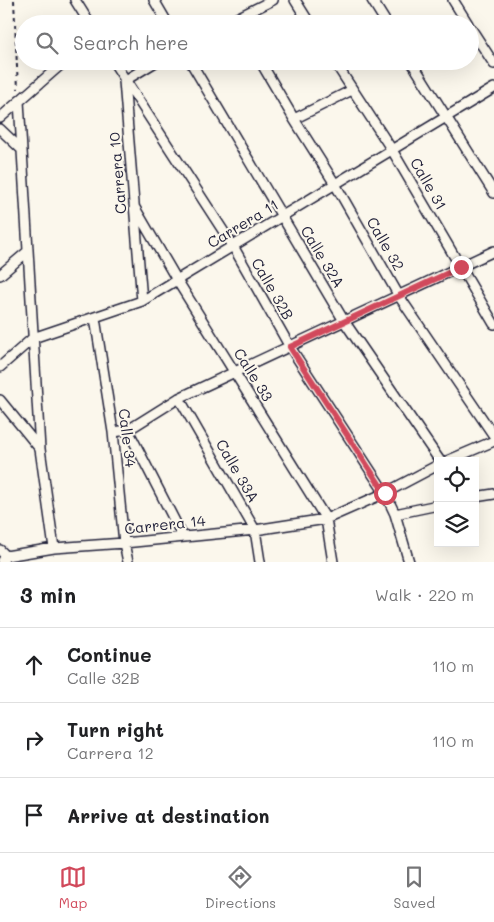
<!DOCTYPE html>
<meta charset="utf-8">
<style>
:root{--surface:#fff;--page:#f2f2f2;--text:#202124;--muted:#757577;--line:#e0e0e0;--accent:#d1495b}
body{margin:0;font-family:Mali,sans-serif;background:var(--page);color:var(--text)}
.controls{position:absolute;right:15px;bottom:15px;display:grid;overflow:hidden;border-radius:0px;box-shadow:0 5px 20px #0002}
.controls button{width:45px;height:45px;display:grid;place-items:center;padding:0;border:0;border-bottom:1px solid var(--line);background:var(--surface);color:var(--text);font:25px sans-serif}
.stop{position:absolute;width:15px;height:15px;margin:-11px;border:4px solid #d1495b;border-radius:50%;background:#fff}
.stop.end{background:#d1495b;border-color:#fff;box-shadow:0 1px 5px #0008}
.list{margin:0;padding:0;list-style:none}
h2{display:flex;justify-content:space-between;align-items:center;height:65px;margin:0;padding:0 20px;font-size:21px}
h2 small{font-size:16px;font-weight:400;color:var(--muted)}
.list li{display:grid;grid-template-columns:32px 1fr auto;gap:15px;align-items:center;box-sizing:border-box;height:75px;padding:0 20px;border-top:1px solid var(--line)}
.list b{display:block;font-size:19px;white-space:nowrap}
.list p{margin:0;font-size:16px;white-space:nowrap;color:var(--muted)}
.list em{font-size:16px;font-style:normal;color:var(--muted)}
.icon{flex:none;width:28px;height:28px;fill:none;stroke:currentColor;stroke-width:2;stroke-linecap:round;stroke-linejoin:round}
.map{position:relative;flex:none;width:494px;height:562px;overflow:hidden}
.search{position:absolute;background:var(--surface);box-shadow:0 5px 20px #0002;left:15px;right:15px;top:15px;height:55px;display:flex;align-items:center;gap:12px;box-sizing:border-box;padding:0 18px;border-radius:28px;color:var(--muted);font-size:19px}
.sheet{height:290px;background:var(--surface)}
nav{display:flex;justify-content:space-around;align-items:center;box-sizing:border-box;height:70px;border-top:1px solid var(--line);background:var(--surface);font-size:14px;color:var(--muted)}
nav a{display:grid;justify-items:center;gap:2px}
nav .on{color:var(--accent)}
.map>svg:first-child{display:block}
</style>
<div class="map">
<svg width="494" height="562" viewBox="0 0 494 562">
<rect width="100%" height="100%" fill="#fbf7ec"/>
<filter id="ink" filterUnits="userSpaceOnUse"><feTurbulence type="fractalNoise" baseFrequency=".02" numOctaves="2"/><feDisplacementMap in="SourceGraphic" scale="10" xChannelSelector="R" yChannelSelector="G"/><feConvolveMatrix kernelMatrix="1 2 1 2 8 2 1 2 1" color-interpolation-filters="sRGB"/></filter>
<g filter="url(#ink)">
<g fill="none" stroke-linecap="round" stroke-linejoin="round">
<defs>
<path id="street" d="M75 0 90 24
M154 0 168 24
M295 0 310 24
M372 0 387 24
M453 0 468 24
M225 24 273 0
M470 27 494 64
M113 61 233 246 290 347 385 493 395 514 409 562
M190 61 344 321 440 461
M260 61 294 119 335 184 399 296 494 436
M334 61 392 150 494 324
M411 61 494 193
M19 101 40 449
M0 118 65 61
M294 119 352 90
M0 129 20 148
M135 208 177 280 326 519 333 562
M0 275 27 252
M142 301 124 81 157 61
M95 318 113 432 124 543 128 562
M0 367 33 338 142 301 494 88
M179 398 255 530 260 562
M0 400 40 449 54 548
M128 430 179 398 494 251
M113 432 128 430 183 537
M447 461 494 441
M475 497 494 494
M395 514 438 505
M0 550 6 556 2 562
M6 556 54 548 124 543 255 530 326 519 385 493 438 465"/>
</defs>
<!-- street casing -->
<use href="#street" stroke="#22223b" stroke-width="12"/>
<!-- path -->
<path stroke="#22223b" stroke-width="2" stroke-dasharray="4 4" stroke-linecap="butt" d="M14 0 18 89"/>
<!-- street -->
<use href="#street" stroke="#fbf7ec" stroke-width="9"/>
</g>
</g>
<g fill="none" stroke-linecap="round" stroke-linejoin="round" filter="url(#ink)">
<!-- route -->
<path stroke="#d1495b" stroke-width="6" d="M385 493 290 347 461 267"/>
</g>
<g text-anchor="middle" stroke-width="4" stroke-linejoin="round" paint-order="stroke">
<!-- street labels -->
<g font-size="15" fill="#22223b" stroke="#fbf7ec">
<text transform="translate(118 173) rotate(-95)" y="5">Carrera 10</text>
<text transform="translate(428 184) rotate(60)" y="5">Calle 31</text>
<text transform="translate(243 224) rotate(-31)" y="5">Carrera 11</text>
<text transform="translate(385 244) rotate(60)" y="5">Calle 32</text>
<text transform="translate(322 257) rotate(59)" y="5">Calle 32A</text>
<text transform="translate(272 289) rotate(60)" y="5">Calle 32B</text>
<text transform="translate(253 375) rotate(58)" y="5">Calle 33</text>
<text transform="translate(127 438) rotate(83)" y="5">Calle 34</text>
<text transform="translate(237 471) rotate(60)" y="5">Calle 33A</text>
<text transform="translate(165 525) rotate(-6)" y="5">Carrera 14</text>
</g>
</g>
</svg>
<div class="controls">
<button><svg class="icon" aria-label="locate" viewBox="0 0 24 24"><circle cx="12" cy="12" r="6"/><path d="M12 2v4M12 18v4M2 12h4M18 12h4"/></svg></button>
<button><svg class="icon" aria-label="layers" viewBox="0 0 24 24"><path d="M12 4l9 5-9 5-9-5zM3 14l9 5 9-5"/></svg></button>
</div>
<div class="stop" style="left:385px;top:493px"></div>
<div class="stop end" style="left:461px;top:267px"></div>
<div class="search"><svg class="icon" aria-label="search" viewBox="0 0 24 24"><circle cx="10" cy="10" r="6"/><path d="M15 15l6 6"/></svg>Search here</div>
</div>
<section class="sheet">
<h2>3 min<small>Walk · 220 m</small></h2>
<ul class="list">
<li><svg class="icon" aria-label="ahead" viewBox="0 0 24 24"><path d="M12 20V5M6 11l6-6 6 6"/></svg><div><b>Continue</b><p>Calle 32B</p></div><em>110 m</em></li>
<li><svg class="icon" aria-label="right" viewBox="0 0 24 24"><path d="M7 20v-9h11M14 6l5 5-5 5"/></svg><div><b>Turn right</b><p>Carrera 12</p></div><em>110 m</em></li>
<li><svg class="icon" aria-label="arrive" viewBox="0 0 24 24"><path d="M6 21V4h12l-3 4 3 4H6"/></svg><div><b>Arrive at destination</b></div></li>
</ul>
</section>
<nav>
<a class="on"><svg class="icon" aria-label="map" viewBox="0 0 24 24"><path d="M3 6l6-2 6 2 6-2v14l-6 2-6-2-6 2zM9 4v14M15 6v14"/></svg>Map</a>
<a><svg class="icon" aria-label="directions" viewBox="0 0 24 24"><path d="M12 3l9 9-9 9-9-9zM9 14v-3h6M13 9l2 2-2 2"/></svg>Directions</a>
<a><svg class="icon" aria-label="saved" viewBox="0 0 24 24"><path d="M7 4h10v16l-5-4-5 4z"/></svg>Saved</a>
</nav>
